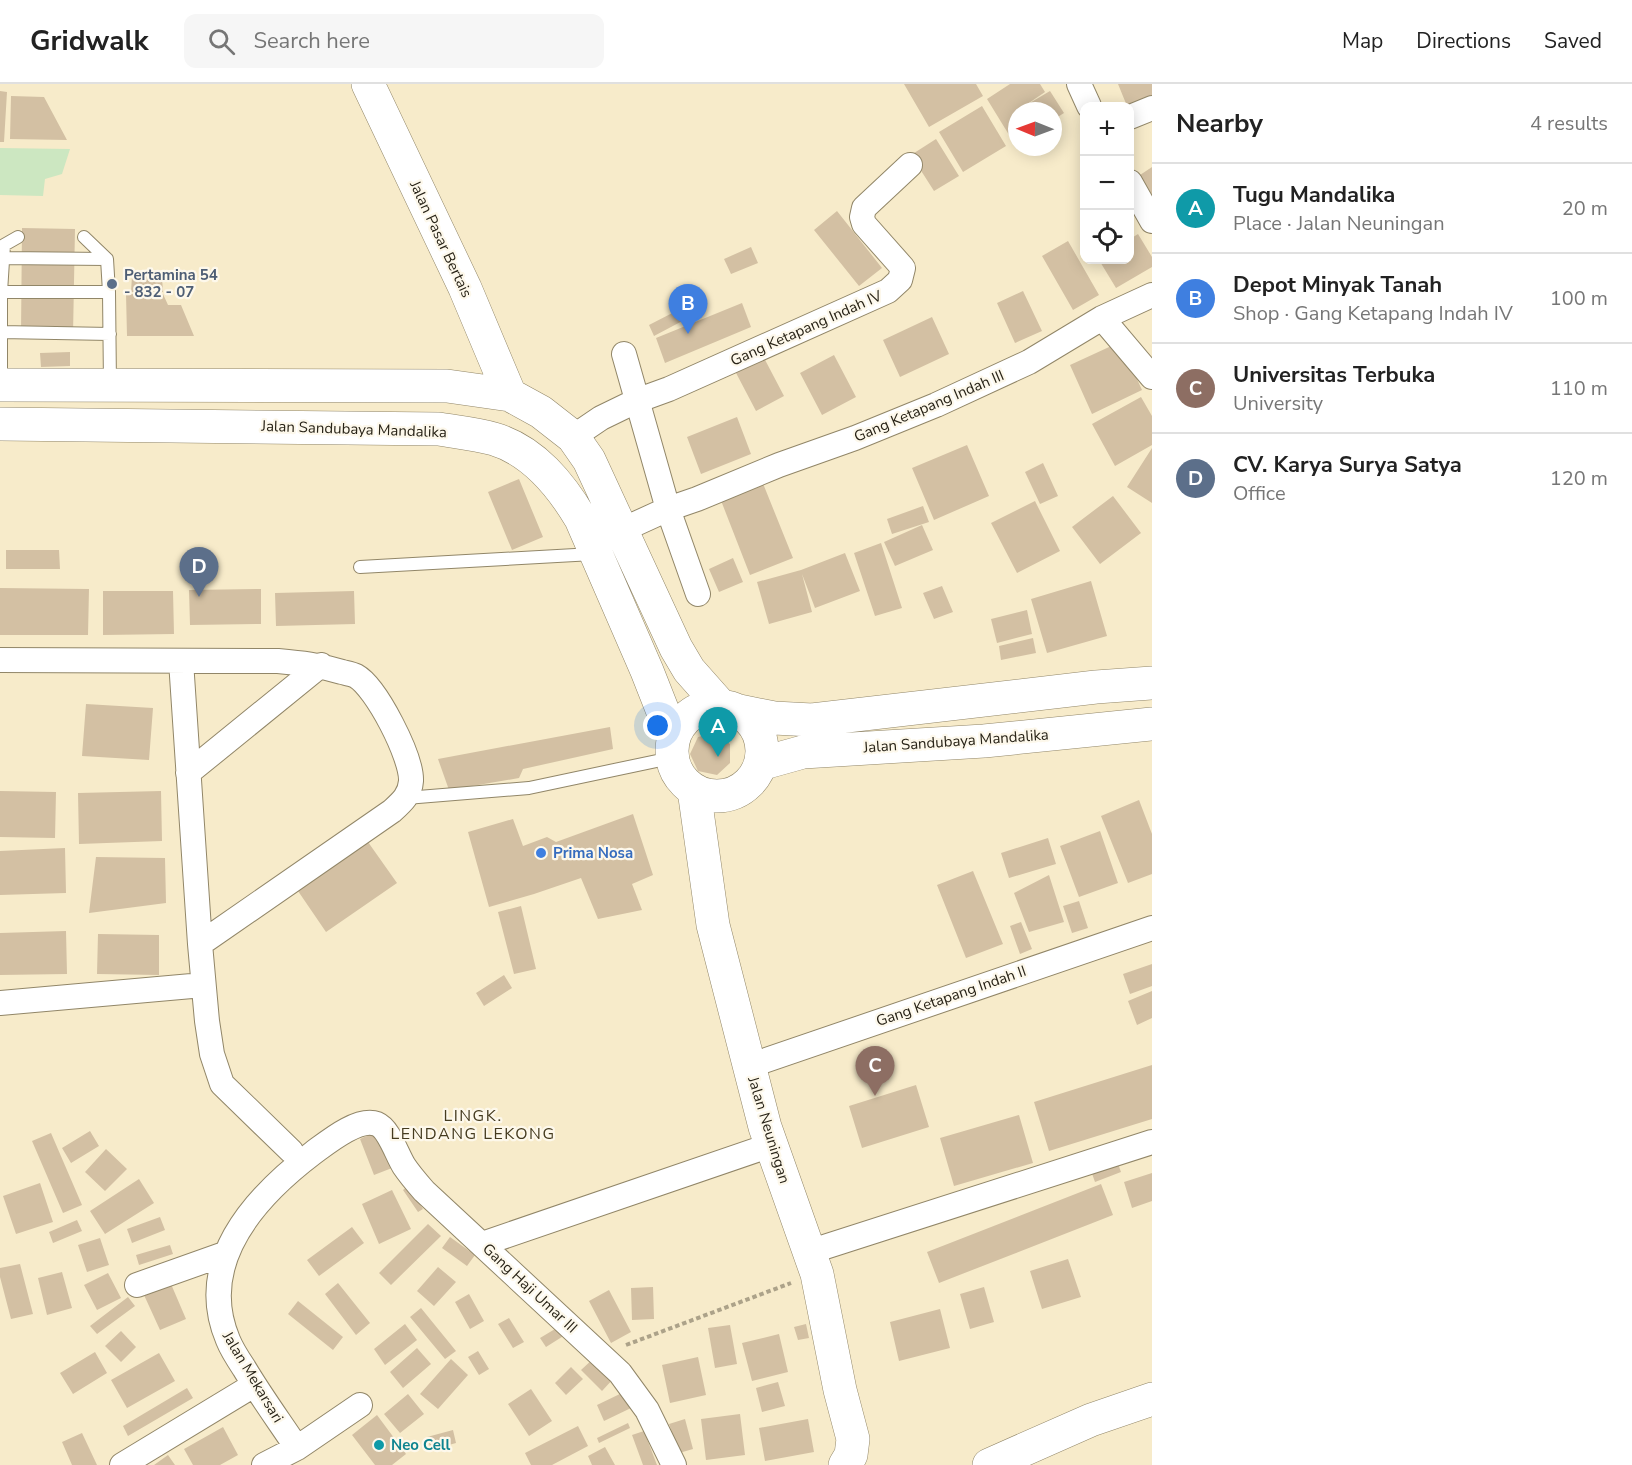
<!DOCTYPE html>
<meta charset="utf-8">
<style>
:root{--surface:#fff;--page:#f6f6f6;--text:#222;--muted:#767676;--line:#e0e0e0;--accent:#111827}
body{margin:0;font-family:"Nunito Sans",sans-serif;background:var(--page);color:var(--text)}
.controls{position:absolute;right:18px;top:18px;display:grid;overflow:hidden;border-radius:12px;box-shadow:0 3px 15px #0003}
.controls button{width:54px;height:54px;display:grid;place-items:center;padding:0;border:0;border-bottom:2px solid var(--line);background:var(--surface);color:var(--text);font:30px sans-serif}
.compass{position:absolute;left:1008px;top:18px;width:54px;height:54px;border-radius:50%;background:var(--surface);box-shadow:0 3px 15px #0003;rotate:271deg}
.you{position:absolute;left:658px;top:642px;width:21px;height:21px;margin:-15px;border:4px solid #fff;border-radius:50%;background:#1a73e8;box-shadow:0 0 0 9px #1a73e833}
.badge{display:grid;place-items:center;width:39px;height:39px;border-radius:50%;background:var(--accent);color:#fff;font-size:20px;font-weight:700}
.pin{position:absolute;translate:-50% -50px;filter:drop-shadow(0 2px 3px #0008)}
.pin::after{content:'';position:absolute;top:32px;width:21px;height:18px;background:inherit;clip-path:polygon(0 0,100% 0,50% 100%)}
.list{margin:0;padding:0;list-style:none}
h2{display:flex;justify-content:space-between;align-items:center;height:78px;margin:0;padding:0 24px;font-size:26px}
h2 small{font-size:20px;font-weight:400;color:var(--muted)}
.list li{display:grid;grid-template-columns:39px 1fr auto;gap:18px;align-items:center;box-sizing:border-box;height:90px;padding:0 24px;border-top:2px solid var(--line)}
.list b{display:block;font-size:22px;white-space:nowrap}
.list p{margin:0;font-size:20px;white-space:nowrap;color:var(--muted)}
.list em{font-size:20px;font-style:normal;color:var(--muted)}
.icon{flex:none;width:33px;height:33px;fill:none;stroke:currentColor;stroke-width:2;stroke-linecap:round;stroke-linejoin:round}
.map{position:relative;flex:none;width:1152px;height:1381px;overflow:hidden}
header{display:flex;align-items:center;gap:36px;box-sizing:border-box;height:84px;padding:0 30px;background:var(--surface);border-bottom:2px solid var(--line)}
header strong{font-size:28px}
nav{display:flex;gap:33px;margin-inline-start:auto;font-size:21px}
.search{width:420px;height:54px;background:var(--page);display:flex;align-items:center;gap:15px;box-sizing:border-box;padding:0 21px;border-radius:12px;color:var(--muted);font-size:22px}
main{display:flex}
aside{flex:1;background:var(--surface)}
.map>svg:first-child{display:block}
</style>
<header>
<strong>Gridwalk</strong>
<div class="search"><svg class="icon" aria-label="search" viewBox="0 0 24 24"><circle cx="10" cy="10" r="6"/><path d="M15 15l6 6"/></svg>Search here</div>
<nav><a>Map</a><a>Directions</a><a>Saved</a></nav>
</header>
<main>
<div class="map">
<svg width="1152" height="1381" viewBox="0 0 1152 1381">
<rect width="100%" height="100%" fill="#f7ebca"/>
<!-- green -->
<path fill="#cce7c1" d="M0 64 70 65 62 90 45 95 43 112 0 111Z"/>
<!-- building -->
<path fill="#d3c0a3" d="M904 0H976L983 12 929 43Z
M1010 0H1040L1045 8 1023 23 1050 7 1064 29 1053 36V27H1017V58L1014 59 987 15Z
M1118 0H1152V11L1127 22Z
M0 7 7 8 4 58H0Z
M11 12 44 13 67 56 10 55Z
M982 22 1006 62 963 88 939 48Z
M936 55 959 92 934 107 911 71Z
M1152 83V116L1137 93Z
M837 127 882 184 859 202 814 146Z
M22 144 75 145 73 251 21 250Z
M1138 150 1152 173V183L1116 204 1099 176H1130V155Z
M1068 157 1099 211 1073 226 1042 172Z
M751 163 758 179 731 190 724 175Z
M132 192 162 193 163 208H131Z
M1023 207 1042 247 1015 259 997 219Z
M126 210H163L168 221H181L194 252H127Z
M742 219 751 243 665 279 656 254Z
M682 224 688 234 654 252 649 241Z
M932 233 949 270 900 293 883 256Z
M1120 258 1142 306 1092 330 1070 281Z
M70 268V282L41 283 40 269Z
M834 271 856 313 822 331 800 289Z
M763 272 784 312 756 327 735 287Z
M1141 313 1152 332V361L1115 382 1092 340Z
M737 333 751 370 701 390 687 353Z
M967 361 989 412 934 436 912 384Z
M1152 364V419L1127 403Z
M1043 379 1058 412 1040 420 1025 388Z
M519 395 543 453 512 466 488 408Z
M762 397 793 474 750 491 720 414Z
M1113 412 1141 449 1100 480 1072 443Z
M1035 417 1060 467 1017 489 991 439Z
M923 422 929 438 892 450 887 435Z
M922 441 933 466 895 482 884 458Z
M881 459 902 524 875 532 854 469Z
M6 466H59L60 485H6Z
M845 469 860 507 815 524 802 490 812 528 769 540 757 498 801 486Z
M733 474 743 498 719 508 709 485Z
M1091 497 1107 552 1047 569 1031 515Z
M942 502 953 528 934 535 923 509Z
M0 504 89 505 88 551H0Z
M261 505V540L190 541 189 506Z
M103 507H173L174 550 103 551Z
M354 507 355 540 276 542 275 509Z
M1027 526 1032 550 997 559 991 535Z
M1033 554 1036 569 1001 576 999 562Z
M86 620 153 624 149 676 82 672Z
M610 643 613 665 523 685 519 694 449 706 438 675Z
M715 649 730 660V679L717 691 698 687 690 670 698 653Z
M0 707 56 708 55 754 0 753Z
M161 707 162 757 79 760 78 709Z
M1139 716 1152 750V790L1128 799 1101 732Z
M633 730 653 791 632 800 642 826 598 835 581 794 534 810 489 823 468 748 513 735 523 762 547 753 556 758Z
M1100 747 1118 799 1079 813 1060 762Z
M1048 754 1056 780 1009 794 1001 769Z
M368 758 397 799 326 848 298 807Z
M65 764 66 809 0 811V767Z
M96 773 165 774 166 819 89 829Z
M973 787 1003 860 966 874 937 801Z
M1049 791 1064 838 1029 848 1014 809Z
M1079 817 1088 844 1072 849 1063 822Z
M521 822 536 885 514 890 498 828Z
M1021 838 1032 865 1020 870 1010 842Z
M66 847 67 890 0 891V849Z
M98 850 159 851V891L97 890Z
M1152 880V902L1130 910 1123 890Z
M504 891 512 904 484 922 476 909Z
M1152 907V934L1137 941 1128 917Z
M1152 981V1035L1049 1067 1034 1018Z
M916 1001 929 1043 862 1064 849 1022Z
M1019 1031 1033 1079 954 1102 940 1054Z
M90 1047 99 1062 71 1079 62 1064Z
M377 1047 392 1084 374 1091 360 1055Z
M51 1049 82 1121 63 1129 32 1057Z
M106 1065 127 1085 105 1107 85 1088Z
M1116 1074 1121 1088 1095 1098 1090 1084Z
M1152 1089V1117L1132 1124 1124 1098Z
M139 1095 154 1119 105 1150 90 1127Z
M40 1099 53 1138 16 1150 3 1112Z
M1101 1100 1113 1131 939 1199 927 1168Z
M408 1102 423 1125 418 1128 403 1106Z
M392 1106 411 1145 379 1160 362 1120Z
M160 1133 165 1146 132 1159 127 1145Z
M77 1136 82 1147 53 1159 49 1148Z
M428 1140 441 1152 391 1201 379 1189Z
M352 1143 364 1159 319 1192 307 1176Z
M450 1153 475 1171 467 1182 442 1164Z
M100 1154 109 1181 87 1188 78 1161Z
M170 1161 173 1170 139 1181 136 1171Z
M1068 1175 1081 1213 1042 1225 1030 1187Z
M20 1180 33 1230 11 1235 0 1193V1184Z
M438 1183 456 1198 434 1222 417 1207Z
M62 1188 72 1224 47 1231 38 1194Z
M108 1189 121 1214 97 1226 84 1201Z
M338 1199 370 1239 356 1251 325 1210Z
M171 1200 186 1235 160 1246 144 1211Z
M653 1203 654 1235 632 1236 631 1204Z
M984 1203 994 1238 970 1245 960 1210Z
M609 1206 631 1248 611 1259 589 1217Z
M469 1210 484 1237 470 1245 455 1218Z
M128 1213 135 1222 97 1250 90 1242Z
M298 1217 343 1253 333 1266 288 1230Z
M421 1224 456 1267 445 1275 410 1233Z
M940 1225 950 1264 899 1277 890 1238Z
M509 1234 524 1258 513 1264 498 1240Z
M405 1240 417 1256 385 1281 374 1265Z
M806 1240 809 1254 798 1256 794 1243Z
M730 1241 737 1280 715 1284 708 1244Z
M560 1242 565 1251 546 1263 540 1254Z
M121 1247 136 1263 121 1278 105 1262Z
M779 1250 788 1288 752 1297 742 1259Z
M417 1264 431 1280 403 1304 390 1288Z
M478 1267 489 1285 479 1291 468 1273Z
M95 1268 107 1289 73 1310 60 1289Z
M159 1269 175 1297 127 1324 111 1296Z
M698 1273 706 1311 670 1319 662 1281Z
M594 1274 614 1294 602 1307 581 1286Z
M451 1275 468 1291 438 1325 420 1310Z
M571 1283 583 1295 566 1311 555 1299Z
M778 1298 785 1322 762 1328 756 1304Z
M187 1304 193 1314 128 1352 123 1342Z
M531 1305 552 1337 529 1352 508 1320Z
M624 1308 631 1324 604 1337 597 1321Z
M408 1310 424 1330 400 1349 384 1330Z
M740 1330 745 1371 706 1376 701 1335Z
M377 1331 406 1370 392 1381H375L352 1351Z
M685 1335 693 1365 679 1369 669 1340Z
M808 1335 814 1368 765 1377 759 1344Z
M628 1339 630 1344 599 1359 597 1354Z
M578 1342 588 1362 552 1381H531L525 1369Z
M223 1343 238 1371 220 1381H193L184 1365Z
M453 1346 456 1359 431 1366 427 1353Z
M644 1347 657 1381H643L632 1351Z
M82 1349 97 1381H72L62 1358Z
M605 1363 615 1381H592L588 1372Z
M168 1371 175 1381H154Z"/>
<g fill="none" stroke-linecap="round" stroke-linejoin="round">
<defs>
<path id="lane" d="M84 153 107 175 109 208 110 301
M3 174 107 175
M1 208H109
M1 248 110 250
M1 300V208L4 161 18 153
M360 483 593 470
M406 714 529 704 671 674"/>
<path id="street" d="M1079 0 1089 22
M1130 33 1152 24
M1130 98 1152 137
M1102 234 1152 293
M624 270 668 425 698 510
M573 353 601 334 636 317 669 305 888 207 900 196 903 184 864 140 862 133 864 124 910 81
M622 446 668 425 697 415 779 381 855 354 936 321 1029 278 1102 234 1152 211
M0 576 278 577C300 579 320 581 342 588 346 589 352 590 356 592 376 603 412 673 411 697 410 711 402 718 392 727L200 860
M181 577 200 860 207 937 212 970 222 1000 291 1067
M188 689 321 581
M0 919 203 901
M749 982 1152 844
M482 1160 771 1061
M809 1168 1152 1058
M137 1201 227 1169
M297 1364C279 1337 260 1311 244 1284 238 1275 232 1266 228 1256 195 1178 255 1113 313 1069 328 1058 358 1033 377 1040 389 1045 397 1071 404 1082 410 1091 417 1099 424 1107L620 1289 647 1326 674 1381
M122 1381 254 1301
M264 1381 297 1364 360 1321"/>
<path id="secondary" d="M368 0 465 204 510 311
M0 301 447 302 510 311 541 328 573 353 589 376 676 564 689 586 720 621
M0 340 439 345C457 348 477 350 494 355 534 367 561 401 581 435L647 587 673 653
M672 667a45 45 0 1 1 90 0a45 45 0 1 1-90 0Z
M739 627 774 634 812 636 1096 603 1152 599
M760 680 803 668 984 657 1152 640
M694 706 713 841 765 1043 817 1190 840 1306 853 1355 851 1371 845 1381
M989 1381 1091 1336 1152 1315"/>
</defs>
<!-- lane casing -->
<use href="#lane" stroke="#918668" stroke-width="14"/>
<!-- street casing -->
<use href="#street" stroke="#918668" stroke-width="26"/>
<!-- secondary casing -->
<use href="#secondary" stroke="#918668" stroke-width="34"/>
<!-- path -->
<path stroke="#aca289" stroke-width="4" stroke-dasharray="4.5 3" stroke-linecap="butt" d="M626 1261 791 1199"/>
<!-- lane -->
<use href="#lane" stroke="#fff" stroke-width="12"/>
<!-- street -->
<use href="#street" stroke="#fff" stroke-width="24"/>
<!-- secondary -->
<use href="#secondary" stroke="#fff" stroke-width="33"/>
</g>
<!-- markers -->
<circle fill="#5c6f8a" stroke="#fdf8eb" stroke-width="2" cx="112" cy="200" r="6"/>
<circle fill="#3f7fe0" stroke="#fdf8eb" stroke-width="2" cx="541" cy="769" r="6"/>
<circle fill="#0f9aa8" stroke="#fdf8eb" stroke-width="2" cx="379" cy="1361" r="6"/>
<g text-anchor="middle" stroke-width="4.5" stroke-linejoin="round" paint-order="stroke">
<!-- street labels -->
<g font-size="15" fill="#282317" stroke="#fdf8eb">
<text transform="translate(441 155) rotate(65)" y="5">Jalan Pasar Bertais</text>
<text transform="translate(806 244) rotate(-24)" y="5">Gang Ketapang Indah IV</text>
<text transform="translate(929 322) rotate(-23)" y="5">Gang Ketapang Indah III</text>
<text transform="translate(354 345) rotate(2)" y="5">Jalan Sandubaya Mandalika</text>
<text transform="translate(956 657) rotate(-4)" y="5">Jalan Sandubaya Mandalika</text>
<text transform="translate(951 912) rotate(-19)" y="5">Gang Ketapang Indah II</text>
<text transform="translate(769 1046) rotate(73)" y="5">Jalan Neuningan</text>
<text transform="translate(530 1204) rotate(43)" y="5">Gang Haji Umar III</text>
<text transform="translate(253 1293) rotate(59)" y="5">Jalan Mekarsari</text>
</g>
<!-- service labels -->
<g font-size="15" font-weight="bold" fill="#4e5e75" stroke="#fdf8eb" text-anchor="start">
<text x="124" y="196">Pertamina 54<tspan x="124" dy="17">- 832 - 07</tspan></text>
</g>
<!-- shop labels -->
<g font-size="15" font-weight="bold" fill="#366cbe" stroke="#fdf8eb" text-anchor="start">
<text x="553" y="774">Prima Nosa</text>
</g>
<!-- culture labels -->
<g font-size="15" font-weight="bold" fill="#0d838f" stroke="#fdf8eb" text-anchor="start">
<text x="391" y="1366">Neo Cell</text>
</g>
<!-- neighbourhood labels -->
<g font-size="16" letter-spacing="1.5" fill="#453b1f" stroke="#fdf8eb">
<text x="473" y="1037">LINGK.<tspan x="473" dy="18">LENDANG LEKONG</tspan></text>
</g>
</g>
</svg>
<div class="controls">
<button>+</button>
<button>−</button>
<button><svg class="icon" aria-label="locate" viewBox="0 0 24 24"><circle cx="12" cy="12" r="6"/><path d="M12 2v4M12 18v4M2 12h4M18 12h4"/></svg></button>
</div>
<svg class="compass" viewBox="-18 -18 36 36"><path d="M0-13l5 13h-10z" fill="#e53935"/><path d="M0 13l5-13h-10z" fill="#767676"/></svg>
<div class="you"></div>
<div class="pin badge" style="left:718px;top:673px;background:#0f9aa8">A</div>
<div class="pin badge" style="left:688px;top:250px;background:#3f7fe0">B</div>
<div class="pin badge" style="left:875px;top:1012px;background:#8d6e63">C</div>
<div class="pin badge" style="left:199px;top:513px;background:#5c6f8a">D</div>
</div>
<aside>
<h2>Nearby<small>4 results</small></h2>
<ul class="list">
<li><span class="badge" style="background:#0f9aa8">A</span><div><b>Tugu Mandalika</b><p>Place · Jalan Neuningan</p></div><em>20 m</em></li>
<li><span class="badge" style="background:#3f7fe0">B</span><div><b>Depot Minyak Tanah</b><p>Shop · Gang Ketapang Indah IV</p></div><em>100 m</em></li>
<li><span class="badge" style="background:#8d6e63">C</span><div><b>Universitas Terbuka</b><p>University</p></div><em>110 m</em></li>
<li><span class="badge" style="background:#5c6f8a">D</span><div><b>CV. Karya Surya Satya</b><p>Office</p></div><em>120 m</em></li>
</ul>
</aside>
</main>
